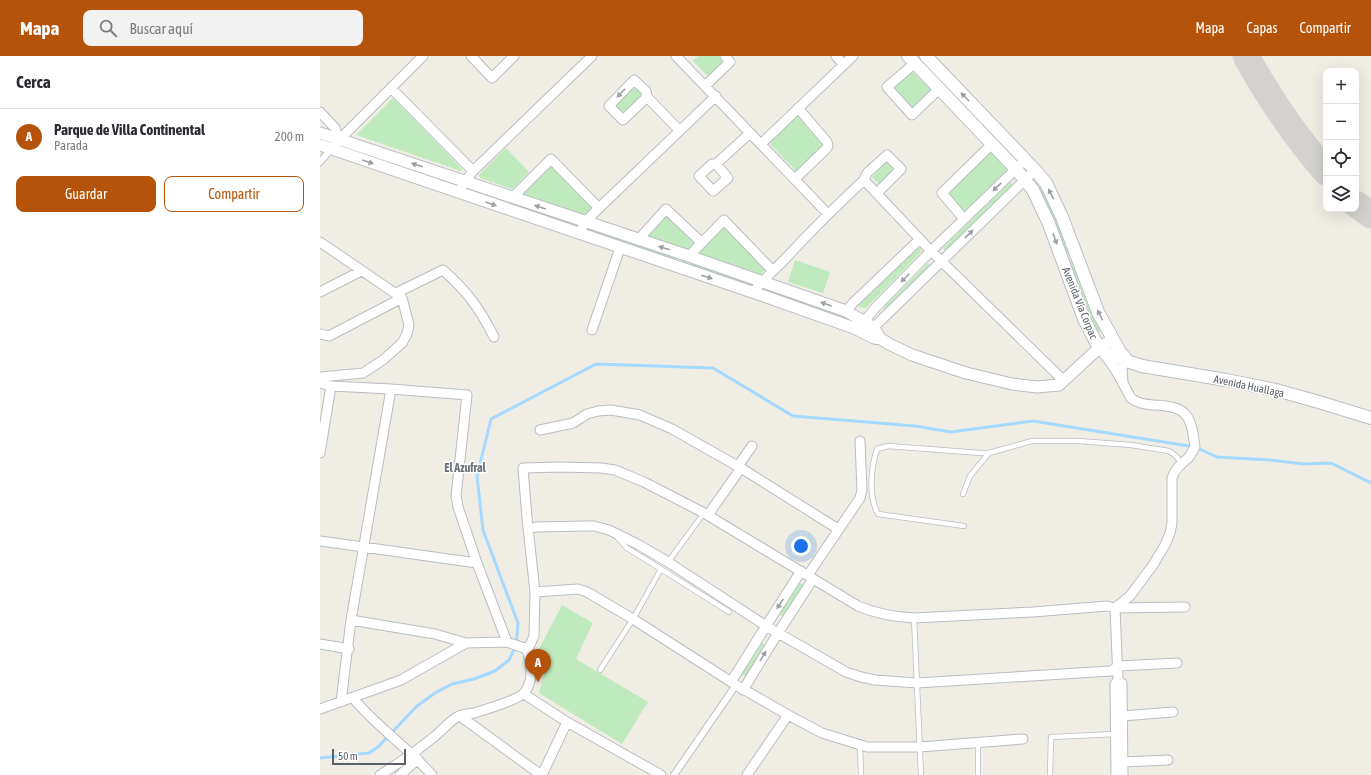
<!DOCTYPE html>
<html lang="es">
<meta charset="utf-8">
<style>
:root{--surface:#fff;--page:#f2f2f3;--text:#2b2b33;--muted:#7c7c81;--line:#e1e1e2;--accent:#b45309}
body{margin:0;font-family:"Asap Condensed",sans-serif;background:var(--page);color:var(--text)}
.controls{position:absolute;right:12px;top:12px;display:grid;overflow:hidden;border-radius:8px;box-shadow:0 4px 16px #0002}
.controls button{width:36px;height:36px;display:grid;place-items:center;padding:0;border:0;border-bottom:1px solid var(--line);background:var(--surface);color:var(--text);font:20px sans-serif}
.scale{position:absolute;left:12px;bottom:10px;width:74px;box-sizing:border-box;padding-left:4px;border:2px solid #5c6167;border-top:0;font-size:11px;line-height:14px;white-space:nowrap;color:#5c6167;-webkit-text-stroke:3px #fff;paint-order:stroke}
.you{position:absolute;left:481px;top:490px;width:14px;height:14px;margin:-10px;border:3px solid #fff;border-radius:50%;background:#1a73e8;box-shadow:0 0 0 6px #1a73e833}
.badge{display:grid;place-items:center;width:26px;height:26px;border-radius:50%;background:var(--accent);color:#fff;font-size:13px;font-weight:700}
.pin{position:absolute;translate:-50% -33px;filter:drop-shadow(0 1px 2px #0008)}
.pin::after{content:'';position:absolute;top:21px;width:14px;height:12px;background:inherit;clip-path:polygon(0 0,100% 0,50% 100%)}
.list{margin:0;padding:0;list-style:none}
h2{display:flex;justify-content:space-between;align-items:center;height:52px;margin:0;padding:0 16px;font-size:17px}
h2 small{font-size:13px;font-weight:400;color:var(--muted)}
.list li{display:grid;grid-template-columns:26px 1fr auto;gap:12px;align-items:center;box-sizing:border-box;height:56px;padding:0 16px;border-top:1px solid var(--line)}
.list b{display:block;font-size:15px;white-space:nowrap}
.list p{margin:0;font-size:13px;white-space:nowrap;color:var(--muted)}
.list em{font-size:13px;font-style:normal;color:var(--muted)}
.actions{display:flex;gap:8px;padding:12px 16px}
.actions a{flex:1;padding:9px 0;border:1px solid var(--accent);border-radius:8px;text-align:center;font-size:14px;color:var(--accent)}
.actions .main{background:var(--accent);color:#fff}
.icon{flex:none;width:22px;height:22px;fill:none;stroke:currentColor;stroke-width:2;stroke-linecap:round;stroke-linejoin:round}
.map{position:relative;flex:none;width:1051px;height:719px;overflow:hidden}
header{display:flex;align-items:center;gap:24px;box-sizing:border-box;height:56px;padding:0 20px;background:var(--accent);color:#fff}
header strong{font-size:19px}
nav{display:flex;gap:22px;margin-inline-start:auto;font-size:14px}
.search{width:280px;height:36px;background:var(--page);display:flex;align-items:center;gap:10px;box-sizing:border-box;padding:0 14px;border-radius:8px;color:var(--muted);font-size:15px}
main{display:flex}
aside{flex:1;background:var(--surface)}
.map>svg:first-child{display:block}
</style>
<header>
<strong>Mapa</strong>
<div class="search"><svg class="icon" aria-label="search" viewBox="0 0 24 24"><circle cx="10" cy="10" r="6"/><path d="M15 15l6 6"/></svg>Buscar aquí</div>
<nav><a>Mapa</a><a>Capas</a><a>Compartir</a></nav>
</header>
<main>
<aside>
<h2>Cerca<small></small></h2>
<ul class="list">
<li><span class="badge">A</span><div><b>Parque de Villa Continental</b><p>Parada</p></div><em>200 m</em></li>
</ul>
<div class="actions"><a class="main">Guardar</a><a>Compartir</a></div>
</aside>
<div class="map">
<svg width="1051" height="719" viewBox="0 0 1051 719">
<rect width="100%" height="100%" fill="#f0eee4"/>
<!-- green -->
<path fill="#bfeabe" d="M378 0H400L405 5 389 21 373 5Z
M590 13 612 35 592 55 570 32Z
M312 28 324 38 304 60 293 51Z
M638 40 692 95 689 98 635 43Z
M73 42 142 113 141 115 36 79Z
M477 61 482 62 503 88V91L479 115H476L451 89V85Z
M32 92 128 124 124 126 30 95Z
M186 92 209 116 194 132 192 133 160 122 159 119Z
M670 94 686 111 687 116 643 157 623 137Z
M567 105 575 113 559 128 552 121Z
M230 109 234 110 273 150 263 160 203 140 202 135Z
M690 126 693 129 625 195 623 192Z
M722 130 751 196 745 198 717 133Z
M156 134 248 164 246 168 153 136Z
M345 157 374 182 375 187 369 195 328 183 326 177Z
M403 170H405L446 212 440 219 378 198V195Z
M277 174 307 184 306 188 274 178Z
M311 185 358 201 357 205 309 189Z
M597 190 602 195 546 252 540 251 538 247Z
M363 203 424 224 421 227 362 207Z
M475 204 510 216 503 237 468 226Z
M754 204 783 274 778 276 768 259 748 206Z
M608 207 611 209 566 255 563 252Z
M450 233 530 260 529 263 449 236Z
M480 527 484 529 463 560 459 558Z
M242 549 273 567 256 603 328 646 302 688 219 637 228 603 219 593Z
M442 587 446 590 426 621 422 618Z"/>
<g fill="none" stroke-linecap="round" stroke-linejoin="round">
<!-- stream -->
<path stroke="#a6d9ff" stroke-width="3" d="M0 702 49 697 58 691 97 650 115 637 132 628 154 623 175 615 189 604 196 590 198 567 163 474 157 420 171 363 276 308 393 312 473 360 595 370 631 376 713 365 875 391 897 401 950 404 983 408 1011 407 1051 427"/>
<!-- taxiway -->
<path stroke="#d3d2ce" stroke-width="27" d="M926 0C949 42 975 80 1006 116
M1036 148 1051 159"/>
<defs>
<path id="service" d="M643 438 650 420 669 397
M644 470 558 458C548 439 551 412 557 393L568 390 661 397H669L712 385H758L811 389 849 395 856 400 861 407
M348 506 384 457
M341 513 409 556
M594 562 601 719
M280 614 313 563 341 513 307 492 296 480
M658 686V719
M540 689 541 719
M730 719 731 681 796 678"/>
<path id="pedestrian" d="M0 106 11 93
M354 719 416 629"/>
<path id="minor" d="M151 0 172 22 194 0
M356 0 508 158
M516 0 524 9
M595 7 567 31 592 59 619 33
M385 30 410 6 405 0
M71 32 153 115
M327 41 303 64 289 50 314 24 326 35 327 41 359 74
M0 56 15 72 19 84
M16 87 103 0
M441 88 533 0
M396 108 408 122 393 135 379 120 392 108H396L430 77
M475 123 506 93 508 90 507 86 478 52
M544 124 611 195 744 325
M142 130 153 115 272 0
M193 141 231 103 279 152
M644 163 622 137 672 88
M259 178 265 166 279 152 396 40
M318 184 346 153 382 187
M0 186 82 242 89 269 87 278 82 287 63 304 43 317 0 321
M369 200 404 164 453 215
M0 236 41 215
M433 236C443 224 454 214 465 203 491 175 517 149 544 124L547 117 567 99 581 113 557 137
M76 237 123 214C147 235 160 253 174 281
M526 255 533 247 600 183
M540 270 557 250 611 195 700 109
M272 274 300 192
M549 276 715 114
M0 278 9 280 82 242
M781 294 795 313 811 342C818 348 825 348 834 349 868 350 871 360 875 391 872 395 871 400 867 403 860 409 855 413 852 422V467L850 477 845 489 833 509 810 540 795 552
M0 327 11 330 71 333 147 339 136 440 138 451 157 507 187 586
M803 327 802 311 807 304
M220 374 253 367 267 358 278 355 291 354 320 359 352 373 421 412 518 473
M0 397 11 330
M418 410 432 390
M388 459 421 412
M208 473 216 471 265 470H274L289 474 319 489 348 506 446 570 526 616 541 621 555 624 597 627 791 615 798 610 857 607
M0 485 157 507
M488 519 540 442 542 434 540 385
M215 536 258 533 267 536 313 563 416 629 468 659 502 677 547 691H600L703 683
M795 552 798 624 795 628 796 719
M31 564 115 578 146 587 187 586 204 592 209 591 214 580 215 536 207 462 203 412 241 411 281 412 295 414 324 426 384 457 538 550C557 558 574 561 594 562L713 556 787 550 795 552 865 551
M0 588 29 593
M798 624 802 627 803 719
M411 626 446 570 481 515
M423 634 458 577 493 523
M204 638 247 666 341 719
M33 642C56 670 87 691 112 719
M21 646 31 564 71 333
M0 653 81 624 146 587
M140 660 221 719
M802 660 853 656
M803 706 848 704
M60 719C79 707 98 694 115 680 123 674 129 665 139 660 143 658 149 658 154 657 164 654 199 644 205 636 214 623 212 607 206 592
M80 719 98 703
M222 719 247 666
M427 719 468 659"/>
<path id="tertiary" d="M0 77 369 200 526 255 553 271 561 283
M0 89 444 240 534 272 554 282 561 283 569 288 592 299 646 317 692 328 717 331 739 329 779 292 793 283"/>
<path id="secondary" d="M588 0 696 113 713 134 729 168 764 263 779 292 792 300 822 310 906 324 956 334 999 346 1051 362
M606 0 715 114 726 127 742 161 778 256 800 296 807 304"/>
</defs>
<!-- service casing -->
<use href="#service" stroke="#b9bdc2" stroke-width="6"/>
<!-- pedestrian casing -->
<use href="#pedestrian" stroke="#b9bdc2" stroke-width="8"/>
<!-- minor casing -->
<use href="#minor" stroke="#b9bdc2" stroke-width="11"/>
<!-- tertiary casing -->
<use href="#tertiary" stroke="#b9bdc2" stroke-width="13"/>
<!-- secondary casing -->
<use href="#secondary" stroke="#babec4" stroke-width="14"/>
<!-- service -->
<use href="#service" stroke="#fff" stroke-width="4.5"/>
<!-- pedestrian -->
<use href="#pedestrian" stroke="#fff" stroke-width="6"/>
<!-- minor -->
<use href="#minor" stroke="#fff" stroke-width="9"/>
<!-- tertiary -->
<use href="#tertiary" stroke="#fff" stroke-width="11"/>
<!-- secondary -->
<use href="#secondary" stroke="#fff" stroke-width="12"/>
</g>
<!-- one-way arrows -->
<defs><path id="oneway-solid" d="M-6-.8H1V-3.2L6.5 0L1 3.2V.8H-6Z"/></defs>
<g fill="#9da0a4">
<use href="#oneway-solid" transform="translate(301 37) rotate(134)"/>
<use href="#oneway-solid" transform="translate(645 41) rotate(-134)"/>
<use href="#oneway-solid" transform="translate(48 106) rotate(19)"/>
<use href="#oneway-solid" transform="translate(97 109) rotate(-162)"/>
<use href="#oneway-solid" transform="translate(677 131) rotate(136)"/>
<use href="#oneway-solid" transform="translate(731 138) rotate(-116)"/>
<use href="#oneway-solid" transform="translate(171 148) rotate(19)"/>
<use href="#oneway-solid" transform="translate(220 151) rotate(-161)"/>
<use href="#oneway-solid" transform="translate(649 178) rotate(-44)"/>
<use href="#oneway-solid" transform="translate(735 183) rotate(70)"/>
<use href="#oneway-solid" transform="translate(344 192) rotate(-162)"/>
<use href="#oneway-solid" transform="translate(387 221) rotate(18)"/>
<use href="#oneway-solid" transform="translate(585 222) rotate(135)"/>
<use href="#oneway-solid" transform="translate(506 248) rotate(-161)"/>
<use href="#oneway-solid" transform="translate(780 259) rotate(-117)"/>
<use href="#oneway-solid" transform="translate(460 548) rotate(123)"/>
<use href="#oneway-solid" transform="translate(443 600) rotate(-59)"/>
</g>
<g text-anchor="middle" stroke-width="3" stroke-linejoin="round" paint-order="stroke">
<!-- street labels -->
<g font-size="11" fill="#5c6167" stroke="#fff">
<text transform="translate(760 247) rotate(68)" y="4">Avenida Vía Corpac</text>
<text transform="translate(929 330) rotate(12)" y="4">Avenida Huallaga</text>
</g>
<!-- neighbourhood labels -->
<g font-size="12" font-weight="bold" fill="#6d7379" stroke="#fff">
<text x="145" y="416">El Azufral</text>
</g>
</g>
</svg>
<div class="controls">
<button>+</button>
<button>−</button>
<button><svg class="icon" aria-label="locate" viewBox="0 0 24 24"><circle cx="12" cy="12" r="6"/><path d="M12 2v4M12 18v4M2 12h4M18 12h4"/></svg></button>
<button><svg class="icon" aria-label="layers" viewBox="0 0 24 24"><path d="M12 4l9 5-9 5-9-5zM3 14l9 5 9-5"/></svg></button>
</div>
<div class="scale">50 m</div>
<div class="you"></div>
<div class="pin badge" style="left:218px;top:626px">A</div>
</div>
</main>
